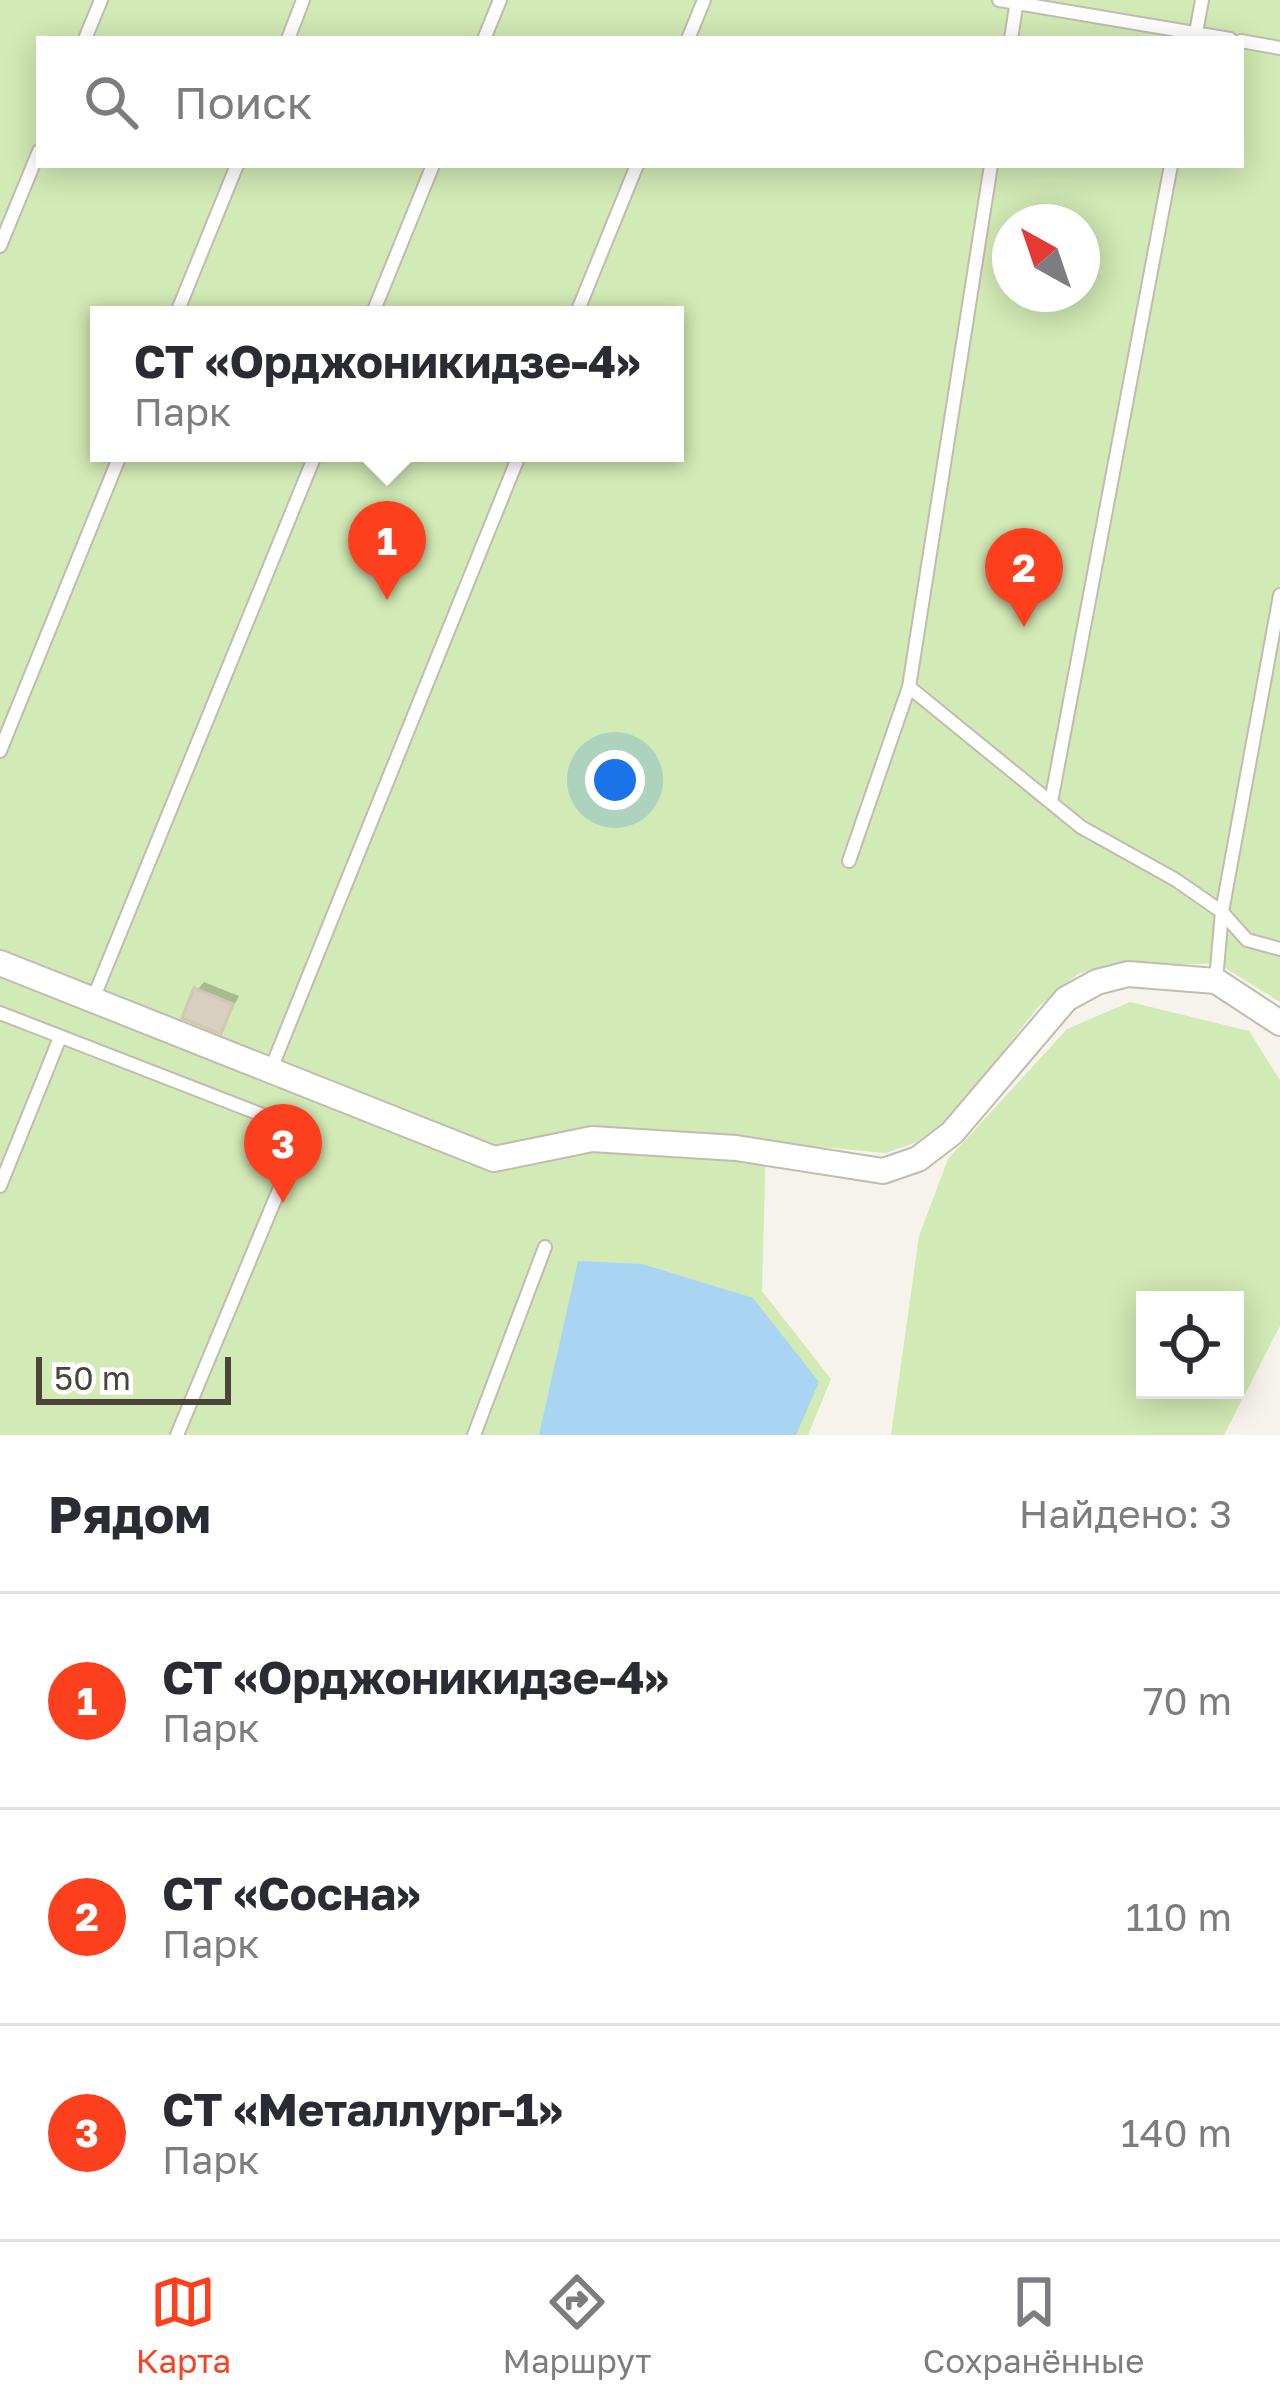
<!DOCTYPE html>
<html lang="ru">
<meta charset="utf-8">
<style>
:root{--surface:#fff;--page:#f7f7f7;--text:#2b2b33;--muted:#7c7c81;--line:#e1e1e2;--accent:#fc3f1d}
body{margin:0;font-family:"Golos Text",sans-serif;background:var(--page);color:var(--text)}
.controls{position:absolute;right:36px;bottom:36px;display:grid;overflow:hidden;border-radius:0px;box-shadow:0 6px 30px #0003}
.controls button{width:108px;height:108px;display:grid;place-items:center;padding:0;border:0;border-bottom:3px solid var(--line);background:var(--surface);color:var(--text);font:60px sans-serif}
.compass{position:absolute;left:992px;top:204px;width:108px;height:108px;border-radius:50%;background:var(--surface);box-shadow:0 6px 30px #0003;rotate:320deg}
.scale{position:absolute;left:36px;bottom:30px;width:195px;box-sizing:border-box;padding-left:12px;border:6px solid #4b4439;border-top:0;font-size:33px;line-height:42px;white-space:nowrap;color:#4b4439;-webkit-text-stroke:9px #fff;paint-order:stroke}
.you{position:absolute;left:615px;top:780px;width:42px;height:42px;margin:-30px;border:9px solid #fff;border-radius:50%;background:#1a73e8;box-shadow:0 0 0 18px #1a73e833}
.badge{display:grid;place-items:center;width:78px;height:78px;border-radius:50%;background:var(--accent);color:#fff;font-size:39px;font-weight:700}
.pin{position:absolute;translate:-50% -99px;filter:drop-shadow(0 3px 6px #0008)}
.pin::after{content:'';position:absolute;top:63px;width:42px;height:36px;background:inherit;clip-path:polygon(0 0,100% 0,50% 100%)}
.popup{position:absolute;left:90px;top:306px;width:594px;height:156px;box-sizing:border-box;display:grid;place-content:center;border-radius:0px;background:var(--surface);filter:drop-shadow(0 3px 9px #0005);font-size:39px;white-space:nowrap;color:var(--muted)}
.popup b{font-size:45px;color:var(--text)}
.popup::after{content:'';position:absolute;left:50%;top:100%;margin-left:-24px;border:24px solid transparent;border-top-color:var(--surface)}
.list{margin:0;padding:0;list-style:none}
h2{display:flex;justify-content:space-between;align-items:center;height:156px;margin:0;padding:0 48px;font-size:51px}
h2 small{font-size:39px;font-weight:400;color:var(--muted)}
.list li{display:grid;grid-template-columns:78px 1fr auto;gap:36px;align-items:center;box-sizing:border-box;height:216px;padding:0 48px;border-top:3px solid var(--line)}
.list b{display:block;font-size:45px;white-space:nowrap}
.list p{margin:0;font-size:39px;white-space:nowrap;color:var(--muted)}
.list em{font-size:39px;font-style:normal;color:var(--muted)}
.icon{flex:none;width:66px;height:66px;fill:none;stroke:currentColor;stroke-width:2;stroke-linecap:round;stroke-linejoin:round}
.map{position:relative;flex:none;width:1280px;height:1435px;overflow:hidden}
.search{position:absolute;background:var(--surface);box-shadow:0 6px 30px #0003;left:36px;right:36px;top:36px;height:132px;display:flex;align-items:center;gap:30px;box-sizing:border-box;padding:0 42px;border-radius:0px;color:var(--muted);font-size:45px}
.sheet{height:804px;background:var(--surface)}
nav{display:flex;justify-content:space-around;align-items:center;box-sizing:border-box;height:168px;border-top:3px solid var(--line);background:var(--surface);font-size:33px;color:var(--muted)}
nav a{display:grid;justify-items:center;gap:6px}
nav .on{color:var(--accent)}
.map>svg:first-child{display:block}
</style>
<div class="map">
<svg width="1280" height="1435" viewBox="0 0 1280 1435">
<rect width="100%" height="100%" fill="#f6f3ec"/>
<!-- green -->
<path fill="#d2eab5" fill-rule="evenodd" d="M0 0H1280V1002L1219 964H1112L1078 974 1039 1006 951 1117 917 1142 886 1153 766 1142 762 1291 831 1379 808 1435H0ZM39 39H1241V165H39ZM1010 222H1082V294H1010ZM99 315H675V453H99Z
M1130 1002 1249 1031 1280 1080V1326L1224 1435H891L919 1236 948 1159 1067 1029ZM1235 1300V1390H1145V1300Z"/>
<!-- water -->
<path fill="#a9d4f2" d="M578 1261 642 1264 753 1298 819 1382 796 1435H539Z"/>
<!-- shadow -->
<path fill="#0003" d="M204 982 239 996 221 1030 197 990Z"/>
<!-- building -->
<path fill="#d8cfc1" stroke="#d3c7b4" stroke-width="3" d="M194 988 233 1004 221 1034 182 1018Z"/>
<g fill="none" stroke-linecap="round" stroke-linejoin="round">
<defs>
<path id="lane" d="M999 0 1230 39
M1195 38 1202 0
M85 39 101 0
M288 39 303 0
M484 39 500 0
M688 39 704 0
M1011 39 1017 0
M1241 41 1280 48
M0 246 39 151
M176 315 237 165
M372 315 433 165
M576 315 637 165
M909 687 1081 827 1176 880 1222 912 1247 940 1280 949
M0 751 121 453
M1051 802 1171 165
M849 861 909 687 991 165
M1216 980 1222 912 1280 595
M93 999 316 453
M0 1013 278 1121 296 1149 177 1435
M271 1069 520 453
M0 1186 59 1040
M474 1435 545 1247"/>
<path id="street" d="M0 963 494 1159 592 1139 736 1148 883 1171 918 1159 952 1133 1066 999 1097 982 1128 974 1216 981 1280 1023"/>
</defs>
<!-- lane casing -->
<use href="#lane" stroke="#c2bbae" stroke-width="16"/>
<!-- street casing -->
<use href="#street" stroke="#c2bbae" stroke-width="28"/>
<!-- lane -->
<use href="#lane" stroke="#fff" stroke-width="12"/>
<!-- street -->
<use href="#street" stroke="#fff" stroke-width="24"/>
</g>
</svg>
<div class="controls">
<button><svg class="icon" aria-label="locate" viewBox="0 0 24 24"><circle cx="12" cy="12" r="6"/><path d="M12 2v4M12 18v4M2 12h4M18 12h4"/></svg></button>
</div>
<svg class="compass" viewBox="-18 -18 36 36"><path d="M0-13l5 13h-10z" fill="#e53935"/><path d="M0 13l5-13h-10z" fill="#7c7c81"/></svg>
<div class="scale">50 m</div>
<div class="you"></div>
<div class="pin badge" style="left:387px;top:600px">1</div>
<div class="popup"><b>СТ «Орджоникидзе-4»</b>Парк</div>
<div class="pin badge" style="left:1024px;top:627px">2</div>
<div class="pin badge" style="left:283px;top:1203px">3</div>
<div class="search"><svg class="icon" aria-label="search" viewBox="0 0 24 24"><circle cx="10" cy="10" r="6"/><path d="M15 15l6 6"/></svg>Поиск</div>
</div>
<section class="sheet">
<h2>Рядом<small>Найдено: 3</small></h2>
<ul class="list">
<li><span class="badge">1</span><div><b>СТ «Орджоникидзе-4»</b><p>Парк</p></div><em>70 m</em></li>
<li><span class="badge">2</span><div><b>СТ «Сосна»</b><p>Парк</p></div><em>110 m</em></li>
<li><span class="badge">3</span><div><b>СТ «Металлург-1»</b><p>Парк</p></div><em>140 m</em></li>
</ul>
</section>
<nav>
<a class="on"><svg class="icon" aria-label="map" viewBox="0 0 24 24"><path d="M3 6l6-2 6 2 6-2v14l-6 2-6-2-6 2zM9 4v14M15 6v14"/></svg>Карта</a>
<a><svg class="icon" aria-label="directions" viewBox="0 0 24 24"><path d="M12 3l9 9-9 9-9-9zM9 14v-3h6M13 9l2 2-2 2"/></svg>Маршрут</a>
<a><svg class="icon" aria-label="saved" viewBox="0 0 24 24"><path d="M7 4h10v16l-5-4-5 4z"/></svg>Сохранённые</a>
</nav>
